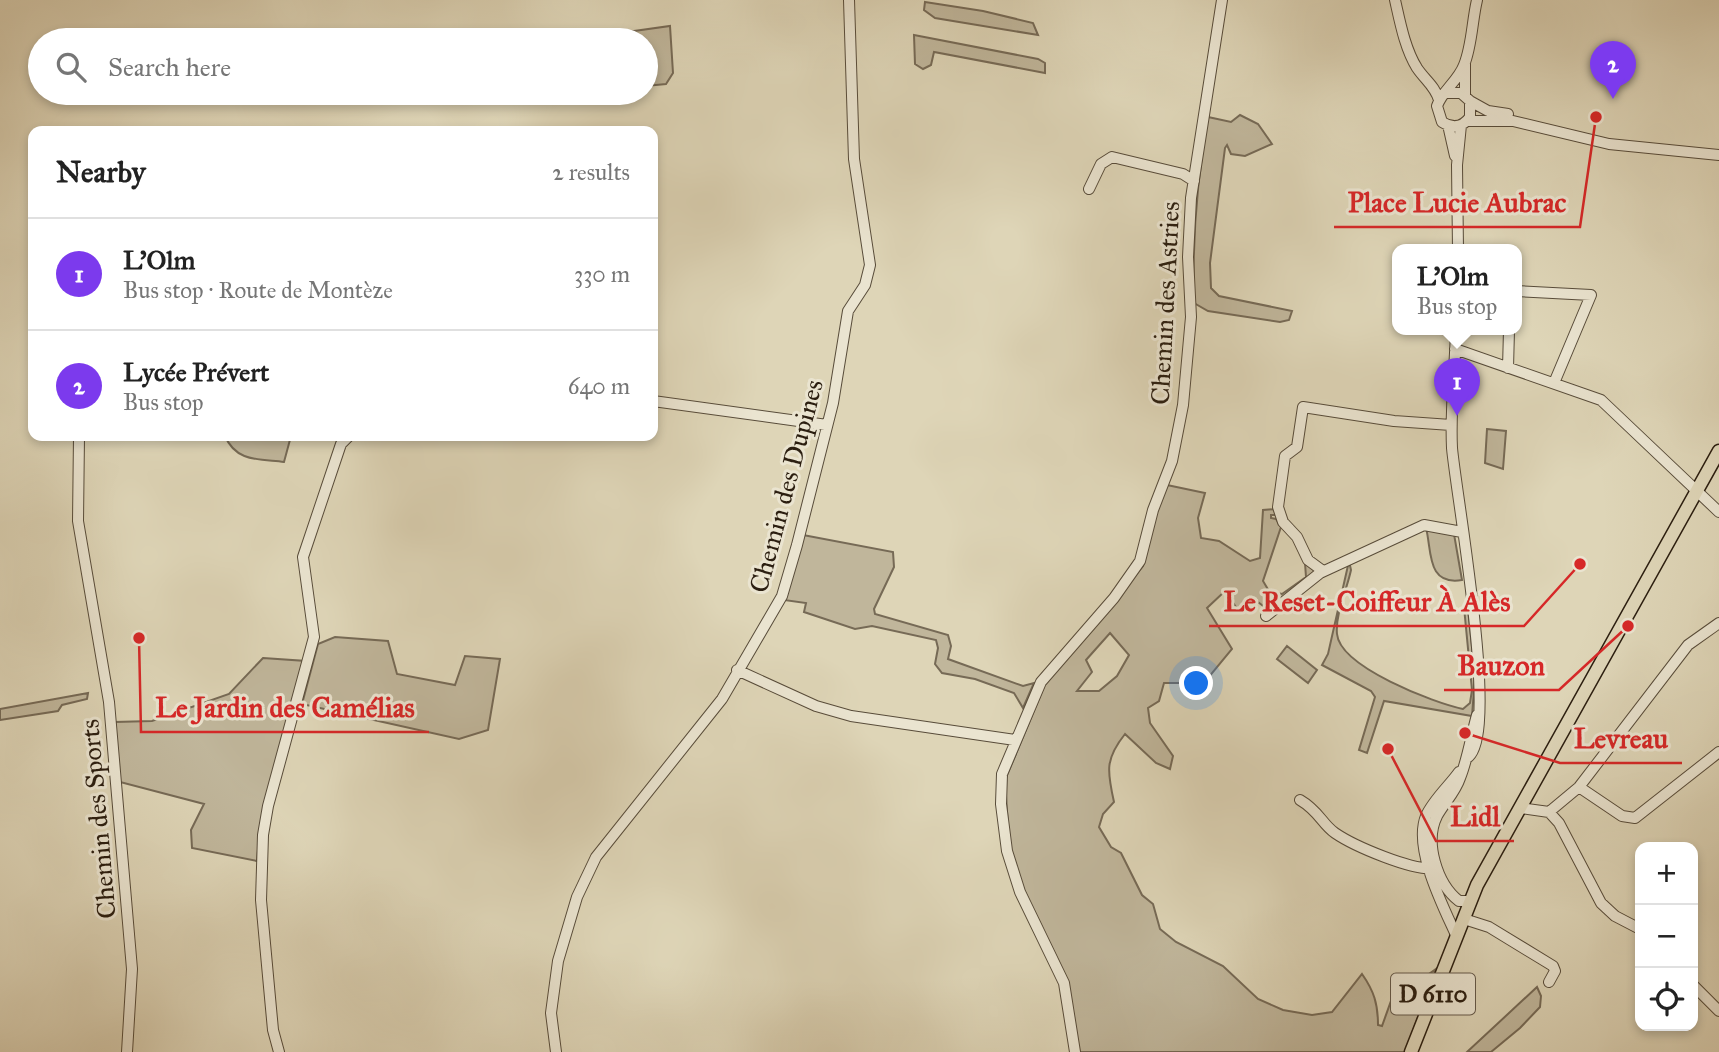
<!DOCTYPE html>
<meta charset="utf-8">
<style>
:root{--surface:#fff;--page:#f6f6f6;--text:#222;--muted:#767676;--line:#e0e0e0;--accent:#7c3aed}
body{margin:0;font-family:"IM FELL Great Primer",serif;background:var(--page);color:var(--text)}
.controls{position:absolute;right:21px;bottom:21px;display:grid;overflow:hidden;border-radius:14px;box-shadow:0 4px 10px #0003}
.controls button{width:63px;height:63px;display:grid;place-items:center;padding:0;border:0;border-bottom:2px solid var(--line);background:var(--surface);color:var(--text);font:35px sans-serif}
.you{position:absolute;left:1197px;top:684px;width:24px;height:24px;margin:-18px;border:5px solid #fff;border-radius:50%;background:#1a73e8;box-shadow:0 0 0 10px #1a73e833}
.badge{display:grid;place-items:center;width:46px;height:46px;border-radius:50%;background:var(--accent);color:#fff;font-size:23px;font-weight:700}
.pin{position:absolute;translate:-50% -58px;filter:drop-shadow(0 2px 4px #0008)}
.pin::after{content:'';position:absolute;top:37px;width:24px;height:21px;background:inherit;clip-path:polygon(0 0,100% 0,50% 100%)}
.popup{position:absolute;left:1392px;top:244px;width:130px;height:91px;box-sizing:border-box;display:grid;place-content:center;border-radius:14px;background:var(--surface);filter:drop-shadow(0 2px 5px #0005);font-size:23px;white-space:nowrap;color:var(--muted)}
.popup b{font-size:26px;color:var(--text)}
.popup::after{content:'';position:absolute;left:50%;top:100%;margin-left:-14px;border:14px solid transparent;border-top-color:var(--surface)}
.list{margin:0;padding:0;list-style:none}
h2{display:flex;justify-content:space-between;align-items:center;height:91px;margin:0;padding:0 28px;font-size:30px}
h2 small{font-size:23px;font-weight:400;color:var(--muted)}
.list li{display:grid;grid-template-columns:46px 1fr auto;gap:21px;align-items:center;box-sizing:border-box;height:112px;padding:0 28px;border-top:2px solid var(--line)}
.list b{display:block;font-size:26px;white-space:nowrap}
.list p{margin:0;font-size:23px;white-space:nowrap;color:var(--muted)}
.list em{font-size:23px;font-style:normal;color:var(--muted)}
.icon{flex:none;width:38px;height:38px;fill:none;stroke:currentColor;stroke-width:2;stroke-linecap:round;stroke-linejoin:round}
.map{position:relative;flex:none;width:1719px;height:1052px;overflow:hidden}
.search{position:absolute;background:var(--surface);box-shadow:0 4px 10px #0003;left:28px;top:28px;width:630px;height:77px;display:flex;align-items:center;gap:18px;box-sizing:border-box;padding:0 24px;border-radius:38px;color:var(--muted);font-size:26px}
.panel{position:absolute;background:var(--surface);box-shadow:0 4px 10px #0003;left:28px;top:126px;width:630px;height:315px;border-radius:14px}
.map>svg:first-child{display:block}
</style>
<div class="map">
<svg width="1719" height="1052" viewBox="0 0 1719 1052">
<rect width="100%" height="100%" fill="#ded5b7"/>
<filter id="stains"><feTurbulence type="fractalNoise" baseFrequency=".00286" numOctaves="4"/><feColorMatrix values="0 0 0 0 .2 0 0 0 0 .09 0 0 0 0 .02 0 0 0 .5 -.17"/></filter>
<radialGradient id="worn" r=".72"><stop offset=".6" stop-color="#630" stop-opacity="0"/><stop offset="1" stop-color="#630" stop-opacity=".3"/></radialGradient>
<!-- green -->
<path fill="#c0b69b" stroke="#766a56" stroke-width="2" fill-rule="evenodd" d="M925 2 983 11 1033 23 1038 35 935 18 924 10Z
M670 26 673 73 666 84 646 86V40H606L627 32Z
M914 35 1038 59 1045 63V73L934 52 931 65 923 69 915 64Z
M1240 115 1258 124 1272 144 1245 156 1231 154 1227 145 1225 148 1210 263 1211 288 1219 296 1292 311 1289 320 1280 322 1208 311 1194 303C1192 240 1197 179 1208 117L1231 122Z
M1487 429 1506 431 1503 469 1485 463Z
M225 436H291L284 462C259 459 236 462 225 436Z
M1167 485 1205 493 1198 518 1201 538 1219 541 1250 561 1260 558 1263 510 1276 509V515H1271V518L1276 519 1281 527 1263 581 1269 591 1282 594 1306 577 1305 563 1316 572 1271 612 1254 599 1238 610 1225 591 1207 608 1232 649 1199 689 1190 683H1164L1159 701 1148 708 1150 723 1173 756 1170 769 1156 763 1125 734C1105 759 1107 771 1114 802L1103 814 1099 827 1111 847 1121 853 1142 895 1153 904 1160 929 1176 942 1223 966 1258 999 1283 1010 1312 1015 1332 1012 1362 974C1374 991 1378 1004 1378 1025L1382 1026 1391 1001 1436 969 1405 1052H1078L1066 977 1019 880 1009 843 1005 780 1045 684 1143 566 1156 513ZM1110 633 1129 655 1117 676 1099 691H1077L1092 672 1086 660Z
M1426 528 1454 534 1462 580C1426 586 1432 550 1426 528Z
M803 535 893 552 894 567 874 609 875 614 948 635 951 646 948 659 1023 686 1034 683 1023 708 1014 693 975 679 942 673 935 664 938 648 936 640 872 626 855 629 804 612 806 603 784 600Z
M1349 561 1351 570C1347 589 1335 615 1337 634 1340 667 1434 703 1463 709L1470 703 1472 690 1464 607 1468 609 1475 676 1472 716 1384 701 1367 753 1359 750 1375 697 1371 691 1322 665 1328 654Z
M335 637 388 641 397 674 455 685 465 656 500 659 488 730 459 739 302 704 318 644Z
M1287 646 1317 670 1308 683 1277 659Z
M263 658 306 661 260 828 257 861 192 848 191 830 204 804 120 782 115 722 152 721 229 694Z
M88 693 87 699 62 705 58 711 0 720V709Z
M1537 987 1541 996 1540 1007 1520 1028 1491 1052H1467Z"/>
<g fill="none" stroke-linecap="round" stroke-linejoin="round">
<defs>
<path id="minor" d="M1395 0C1400 22 1405 49 1417 68 1425 80 1435 86 1439 100
M1447 93H1461L1470 101V117C1463 127 1453 129 1442 122L1437 106C1442 91 1458 81 1464 65 1472 46 1472 21 1477 0
M1465 95V64
M1470 101 1488 111 1508 114
M1467 121H1513L1609 144 1719 155
M1448 125 1455 156
M1089 189 1101 164 1112 157 1183 174 1194 181
M1458 250 1457 165 1461 125
M1516 291 1591 295 1554 383
M1456 330C1455 369 1450 409 1452 448 1456 495 1501 738 1467 758
M1455 349 1601 400 1719 512
M1508 368 1509 330
M653 401 827 425
M79 436 78 521 109 702 132 969 127 1052
M1323 571 1308 560 1297 537 1283 522 1278 507 1285 456 1297 447 1303 407 1394 421 1451 425
M1266 616 1320 573 1424 525 1462 532
M737 670 816 706 851 716 1015 740
M1579 787 1622 816 1635 818 1719 752
M1300 800C1319 811 1322 824 1335 833 1354 846 1414 872 1436 868
M1520 808 1549 812 1579 787 1688 645 1719 623
M1549 812 1559 823 1601 903 1615 916 1640 929
M1471 901H1459C1437 884 1424 842 1437 816 1444 803 1455 793 1460 778 1468 758 1471 736 1477 715
M1464 919 1489 927 1553 966 1555 971 1549 982
M1456 935C1443 906 1413 848 1426 816 1433 800 1449 786 1459 772
M1693 985 1719 1011
M279 1052 273 1030 261 900 263 835 268 806 314 637 303 557 341 444 349 436
M556 1052 551 1013 558 961 577 897 596 857 722 699 782 596 797 545 833 403 848 311 865 285 870 265 854 159 849 0
M1075 1052 1064 983 1020 892 1007 851 1001 804 1002 774 1041 682 1114 598 1140 561 1153 510 1172 461 1183 405 1191 317 1188 257 1191 198 1222 0"/>
<path id="major" d="M1411 1052 1477 885 1719 451"/>
</defs>
<!-- minor casing -->
<use href="#minor" stroke="#584c3a" stroke-width="12"/>
<!-- major casing -->
<use href="#major" stroke="#2b1e10" stroke-width="15"/>
<!-- minor -->
<use href="#minor" stroke="#eae4d0" stroke-width="10"/>
<!-- major -->
<use href="#major" stroke="#ded5b7" stroke-width="12"/>
</g>
<g text-anchor="middle" stroke-width="6" stroke-linejoin="round" paint-order="stroke">
<!-- shield labels -->
<rect fill="#eae4d0" stroke="#64594a" stroke-width="2" x="1391" y="973.5" width="84" height="41" rx="5"/>
<g font-size="24" font-weight="bold" fill="#2b1e10">
<text x="1433" y="1002">D 6110</text>
</g>
<!-- street labels -->
<g font-size="26" fill="#2b1e10" stroke="#eae4d0">
<text transform="translate(1165 303) rotate(-87)" y="9">Chemin des Astries</text>
<text transform="translate(786 486) rotate(-75)" y="9">Chemin des Dupines</text>
<text transform="translate(98 819) rotate(-95)" y="9">Chemin des Sports</text>
</g>
</g>
<!-- callouts -->
<path fill="none" stroke="#d62828" stroke-width="2.5" d="M1596 117L1580 227H1334M1580 564L1524 626H1209M1628 626L1559 690H1444M139 638L141 732H429M1465 733L1560 763H1682M1388 749L1436 841H1514"/>
<g fill="#d62828" stroke="#eae4d0" stroke-width="2.5">
<circle cx="1596" cy="117" r="7"/>
<circle cx="1580" cy="564" r="7"/>
<circle cx="1628" cy="626" r="7"/>
<circle cx="139" cy="638" r="7"/>
<circle cx="1465" cy="733" r="7"/>
<circle cx="1388" cy="749" r="7"/>
</g>
<g font-size="28" text-anchor="middle" font-weight="bold" fill="#d62828" stroke="#eae4d0" stroke-width="6" stroke-linejoin="round" paint-order="stroke">
<text x="1457" y="212">Place Lucie Aubrac</text>
<text x="1367" y="611">Le Reset-Coiffeur À Alès</text>
<text x="1501" y="675">Bauzon</text>
<text x="285" y="717">Le Jardin des Camélias</text>
<text x="1621" y="748">Levreau</text>
<text x="1475" y="826">Lidl</text>
</g>
<rect width="100%" height="100%" filter="url(#stains)"/>
<rect width="100%" height="100%" fill="url(#worn)"/>
</svg>
<div class="controls">
<button>+</button>
<button>−</button>
<button><svg class="icon" aria-label="locate" viewBox="0 0 24 24"><circle cx="12" cy="12" r="6"/><path d="M12 2v4M12 18v4M2 12h4M18 12h4"/></svg></button>
</div>
<div class="you"></div>
<div class="pin badge" style="left:1457px;top:416px">1</div>
<div class="popup"><b>L'Olm</b>Bus stop</div>
<div class="pin badge" style="left:1613px;top:99px">2</div>
<div class="search"><svg class="icon" aria-label="search" viewBox="0 0 24 24"><circle cx="10" cy="10" r="6"/><path d="M15 15l6 6"/></svg>Search here</div>
<section class="panel">
<h2>Nearby<small>2 results</small></h2>
<ul class="list">
<li><span class="badge">1</span><div><b>L'Olm</b><p>Bus stop · Route de Montèze</p></div><em>330 m</em></li>
<li><span class="badge">2</span><div><b>Lycée Prévert</b><p>Bus stop</p></div><em>640 m</em></li>
</ul>
</section>
</div>
